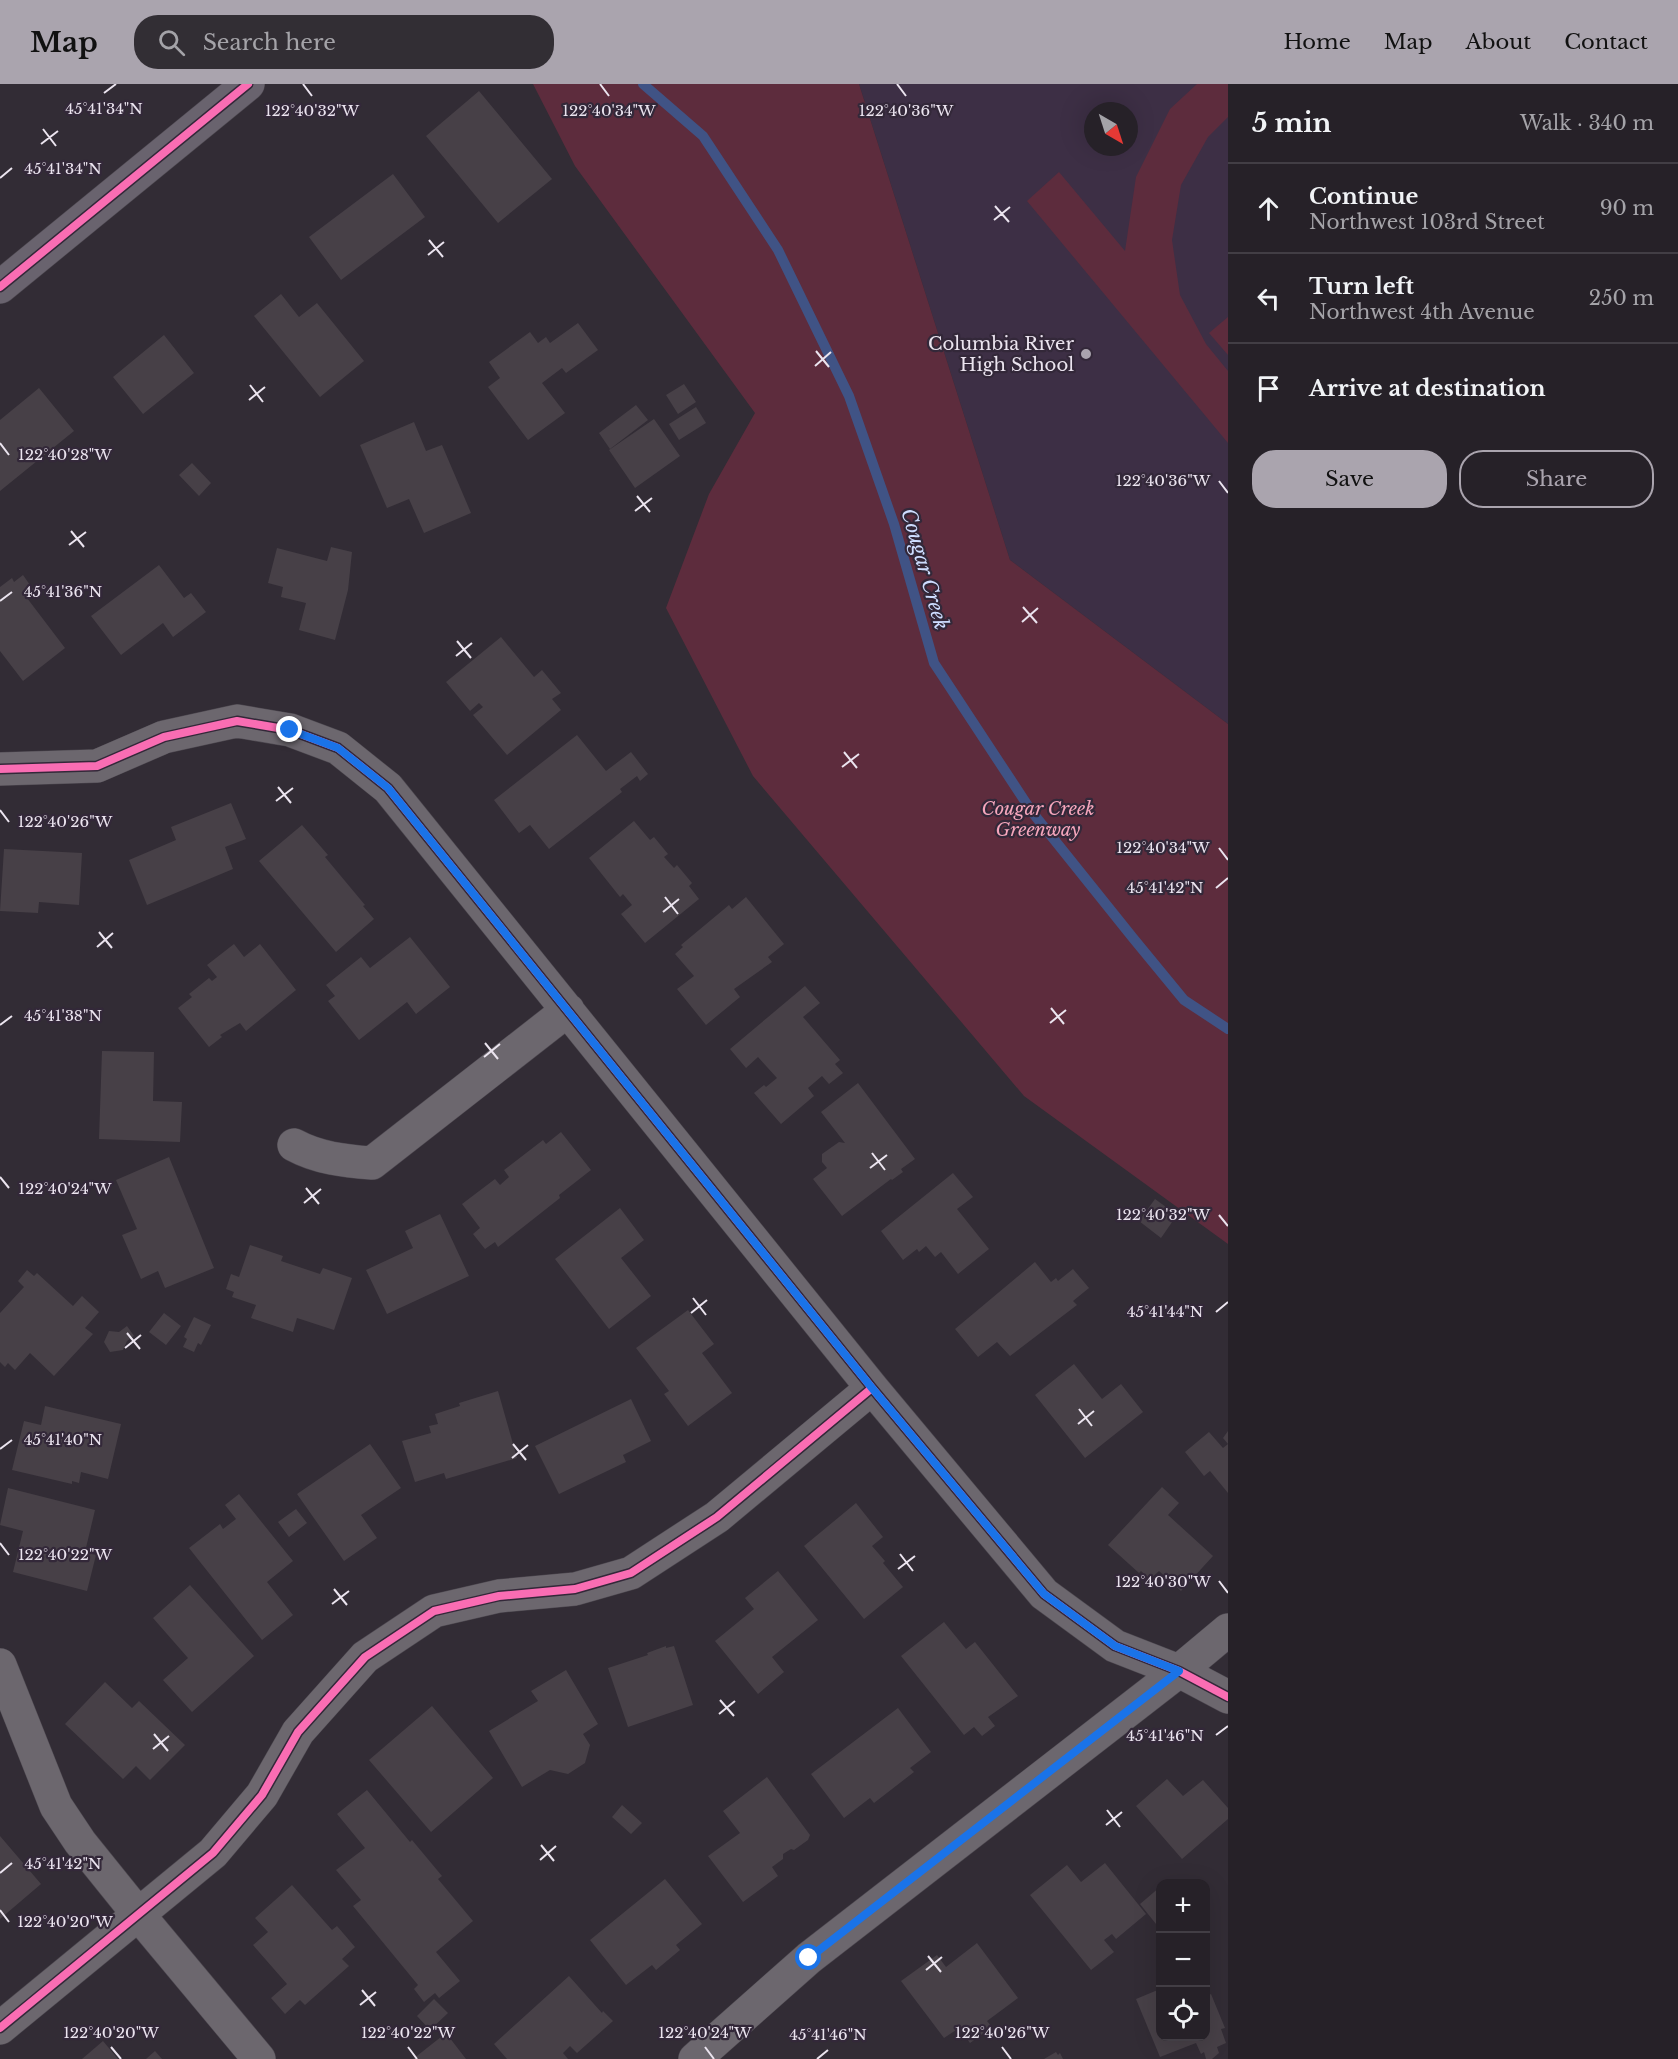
<!DOCTYPE html>
<meta charset="utf-8">
<style>
:root{--surface:#262128;--page:#322e34;--text:#f1f3f6;--muted:#a4a3a8;--line:#423e45;--accent:#aaa4ae}
body{margin:0;font-family:"Libre Baskerville",serif;background:var(--page);color:var(--text)}
.controls{position:absolute;right:18px;bottom:18px;display:grid;overflow:hidden;border-radius:12px;box-shadow:0 6px 24px #0002}
.controls button{width:54px;height:54px;display:grid;place-items:center;padding:0;border:0;border-bottom:2px solid var(--line);background:var(--surface);color:var(--text);font:30px sans-serif}
.compass{position:absolute;left:1084px;top:18px;width:54px;height:54px;border-radius:50%;background:var(--surface);box-shadow:0 6px 24px #0002;rotate:141deg}
.stop{position:absolute;width:18px;height:18px;margin:-14px;border:4px solid #1a73e8;border-radius:50%;background:#fff}
.stop.end{background:#1a73e8;border-color:#fff;box-shadow:0 2px 6px #0008}
.list{margin:0;padding:0;list-style:none}
h2{display:flex;justify-content:space-between;align-items:center;height:78px;margin:0;padding:0 24px;font-size:26px}
h2 small{font-size:20px;font-weight:400;color:var(--muted)}
.list li{display:grid;grid-template-columns:39px 1fr auto;gap:18px;align-items:center;box-sizing:border-box;height:90px;padding:0 24px;border-top:2px solid var(--line)}
.list b{display:block;font-size:22px;white-space:nowrap}
.list p{margin:0;font-size:20px;white-space:nowrap;color:var(--muted)}
.list em{font-size:20px;font-style:normal;color:var(--muted)}
.actions{display:flex;gap:12px;padding:18px 24px}
.actions a{flex:1;padding:14px 0;border:2px solid var(--accent);border-radius:24px;text-align:center;font-size:21px;color:var(--accent)}
.actions .main{background:var(--accent);color:#111}
.icon{flex:none;width:33px;height:33px;fill:none;stroke:currentColor;stroke-width:2;stroke-linecap:round;stroke-linejoin:round}
.map{position:relative;flex:none;width:1228px;height:1975px;overflow:hidden}
header{display:flex;align-items:center;gap:36px;box-sizing:border-box;height:84px;padding:0 30px;background:var(--accent);color:#111}
header strong{font-size:28px}
nav{display:flex;gap:33px;margin-inline-start:auto;font-size:21px}
.search{width:420px;height:54px;background:var(--page);display:flex;align-items:center;gap:15px;box-sizing:border-box;padding:0 21px;border-radius:24px;color:var(--muted);font-size:22px}
main{display:flex}
aside{flex:1;background:var(--surface)}
.map>svg:first-child{display:block}
</style>
<header>
<strong>Map</strong>
<div class="search"><svg class="icon" aria-label="search" viewBox="0 0 24 24"><circle cx="10" cy="10" r="6"/><path d="M15 15l6 6"/></svg>Search here</div>
<nav><a>Home</a><a>Map</a><a>About</a><a>Contact</a></nav>
</header>
<main>
<div class="map">
<svg width="1228" height="1975" viewBox="0 0 1228 1975">
<rect width="100%" height="100%" fill="#322c35"/>
<!-- built -->
<path fill="#3d2f45" fill-rule="evenodd" d="M859 0H1228V640L1010 476ZM1093 27H1129V63H1093Z"/>
<!-- green -->
<path fill="#5d2c3d" d="M533 0H859L1010 476 1228 640V1160L1024 1012 753 692 666 524 709 410 755 329 575 82Z
M1197 0H1228V33L1208 53 1181 101 1172 156 1180 211 1206 260 1228 287V359L1027 117 1059 88 1125 167 1136 93 1170 25Z
M1228 233V271L1209 249Z"/>
<g fill="none" stroke-linecap="round" stroke-linejoin="round">
<!-- stream -->
<path stroke="#405385" stroke-width="10" d="M643 0 703 52 778 166 849 312 894 440 934 579 1032 728 1133 854 1184 916 1228 945"/>
</g>
<!-- building -->
<path fill="#474047" d="M479 7 552 95 498 139 426 52Z
M393 90 425 133 341 196 309 153Z
M281 210 299 233 317 219 364 277 320 313 254 232Z
M578 239 598 266 566 289 562 284 542 299 565 329 528 356 488 303 500 294 489 278 530 248 538 259 546 253 550 259Z
M164 251 194 289 143 330 113 293Z
M684 300 696 318 678 330 666 311Z
M39 304 74 347 0 407V336Z
M636 321 648 336 610 365 599 349Z
M696 323 706 339 679 356 669 340Z
M654 335 680 372 635 404 609 366Z
M414 338 426 367 442 361 471 429 424 449 409 415 387 424 360 361Z
M192 379 211 399 199 412 179 391Z
M331 463 352 468 348 506 335 556 299 546 306 519 281 513 283 503 268 499 277 464 327 477Z
M159 481 184 514 191 509 206 528 173 553 163 539 121 571 91 532Z
M23 491 35 508 27 514 65 564 23 597 0 567V503L12 494 14 498Z
M501 553 534 593 542 586 561 609 552 615 561 626 507 671 473 631 483 623 479 619 470 627 446 598Z
M577 651 606 687 631 668 648 690 640 697 637 692 620 705 622 708 549 765 530 741 519 749 494 716Z
M231 719 246 755 225 763 233 785 147 821 129 776 176 756 171 743Z
M634 737 650 756 654 753 668 770 664 773 674 784 677 781 692 799 689 802 699 815 645 859 621 830 632 821 623 810 620 813 589 774Z
M302 741 328 771 325 773 365 821 363 822 374 835 336 868 259 777Z
M4 765 82 769 79 821 39 818 38 829 0 827Z
M746 813 784 860 768 873 772 878 734 905 740 913 706 941 677 905 694 892 675 870 683 863 681 861 729 821 732 825Z
M410 853 450 903 416 930 407 918 359 956 328 917 335 912 326 901 361 873 370 884Z
M234 860 244 873 260 860 296 906 246 947 240 939 220 951 222 953 209 963 178 924 192 913 189 910 209 894 212 897 217 893 207 881Z
M805 902 820 919 803 933 840 976 835 980 843 989 829 1000 822 992 808 1004 814 1012 781 1040 754 1009 764 1001 766 1003 777 994 758 973 746 984 730 965Z
M102 967 154 968 153 1017 182 1018 180 1058 99 1055Z
M858 999 915 1075 901 1085 903 1088 892 1096 891 1095 842 1132 813 1095 827 1084 822 1078V1070L839 1058 845 1059 821 1028Z
M561 1048 591 1086 559 1111 560 1114 498 1163 495 1158 485 1165 473 1150 480 1144 462 1120 495 1095 500 1101 509 1093 504 1086 543 1056 546 1060Z
M169 1073 214 1184 165 1204 158 1187 141 1195 122 1151 137 1145 116 1096Z
M953 1089 973 1113 957 1125 989 1165 958 1190 941 1168 935 1173 926 1162 919 1168 917 1165 903 1176 881 1147Z
M1155 1115 1177 1131 1161 1154 1139 1137Z
M620 1124 644 1156 621 1174 651 1212 609 1245 555 1175Z
M440 1130 469 1192 387 1230 366 1186 413 1164 405 1147Z
M250 1161 283 1172 281 1177 320 1190 323 1184 352 1194 334 1246 297 1234 293 1248 251 1234 256 1221 232 1213 234 1208 226 1205 231 1190 239 1193Z
M1035 1178 1051 1198 1056 1194 1058 1197 1073 1185 1089 1204 1073 1217 1077 1221 1010 1272 997 1258 978 1273 955 1245Z
M27 1186 34 1192 37 1189 73 1222 82 1212 99 1228 85 1244 93 1250 54 1292 30 1269 15 1286 8 1279 5 1283 0 1278V1229L24 1203 18 1197Z
M688 1226 714 1260 702 1269 732 1309 688 1342 664 1310 669 1307 636 1264Z
M164 1229 181 1242 166 1261 149 1248Z
M194 1233 211 1241 201 1261 198 1259 194 1268 183 1263 187 1255 184 1253Z
M127 1242 134 1252 127 1257 123 1266 110 1268 104 1258 109 1247 119 1248Z
M1074 1280 1102 1315 1121 1300 1143 1328 1085 1374 1035 1311Z
M498 1307 517 1374 446 1395 444 1389 415 1398 402 1357 431 1349 429 1342 438 1340 435 1330 460 1322 459 1319Z
M631 1315 651 1357 623 1371 626 1378 559 1410 535 1362Z
M45 1322 121 1340 108 1395 81 1388 79 1399 72 1397V1400L12 1386 24 1337 41 1341Z
M1228 1347V1409L1210 1387 1204 1392 1185 1368 1209 1348 1223 1364 1228 1360 1223 1354Z
M370 1360 401 1404 361 1431 377 1454 344 1477 297 1410Z
M1162 1403 1179 1419 1168 1431 1213 1472 1181 1507 1159 1487 1150 1495 1141 1487 1139 1489 1108 1461Z
M8 1404 95 1426 85 1468 96 1471 87 1507 13 1488 23 1447 0 1441Z
M239 1410 293 1477 267 1498 293 1531 262 1556 189 1464 220 1440 223 1445 236 1435 225 1421Z
M856 1419 883 1453 872 1462 885 1477 883 1479 903 1503 864 1535 804 1462Z
M296 1425 307 1439 289 1453 278 1438Z
M778 1487 818 1536 772 1573 784 1588 758 1610 715 1557 754 1525 745 1514Z
M190 1501 254 1572 192 1628 163 1596 188 1574 153 1534Z
M944 1538 966 1565 975 1558 1018 1612 988 1633 995 1642 982 1652 974 1643 964 1651 901 1572Z
M666 1562V1564L674 1562 693 1621 628 1643 608 1584 648 1571 647 1569Z
M566 1586 598 1640 583 1650 590 1661 585 1679 568 1690 550 1686 522 1703 489 1647 538 1617 531 1607Z
M105 1598 132 1624 139 1617 185 1661 150 1696 136 1682 123 1695 65 1640Z
M432 1622 493 1694 431 1748 369 1676Z
M898 1624 931 1668 910 1684 914 1688 874 1719 870 1714 844 1734 811 1690Z
M767 1693 810 1751 808 1756 794 1766 791 1765 783 1770V1775L772 1783 778 1792 743 1818 708 1772 740 1749 723 1727Z
M1167 1695 1183 1712 1203 1696 1228 1724V1735L1182 1775 1136 1722Z
M367 1706 410 1758 412 1756 442 1792 438 1795 473 1837 436 1868 460 1897 439 1914 435 1909 424 1918 414 1905 418 1901 353 1822 361 1816 336 1786 365 1764 337 1730Z
M622 1721 642 1739 631 1750 612 1733Z
M0 1752 41 1800 0 1835Z
M1105 1779 1146 1830 1116 1855 1112 1850 1104 1856 1114 1868 1091 1886 1030 1811 1067 1781 1081 1798Z
M665 1795 702 1840 676 1861 680 1866 656 1886 652 1881 626 1901 590 1856Z
M292 1801 332 1846 337 1842 355 1863 342 1875 349 1882 305 1921 300 1916 285 1930 271 1914 287 1900 253 1861 268 1848 255 1834Z
M1160 1803V1845L1140 1820Z
M977 1859 1018 1914 987 1937 992 1943 970 1959 959 1944 944 1954 901 1897 937 1871 946 1883Z
M569 1892 602 1929 603 1927 613 1937 577 1969 570 1962 563 1969 568 1975H507L494 1960Z
M1160 1905 1161 1953H1206V1913L1211 1910 1225 1944 1221 1945 1226 1959 1217 1963 1219 1969 1212 1975H1206L1204 1968 1201 1970 1196 1959 1160 1973 1136 1915Z
M434 1915 448 1929 430 1946 417 1932Z
M446 1949 466 1975H413Z
M103 1957 118 1975H82Z
M155 1967 162 1975H146Z
M1056 1968 1058 1971 1060 1969 1063 1975H1044Z"/>
<g fill="none" stroke-linecap="round" stroke-linejoin="round">
<defs>
<path id="minor" d="M0 685 97 682 164 653 237 637 290 646 338 664 388 704 872 1304 1044 1510 1115 1562 1179 1587 1228 1613
M294 1061C318 1074 344 1077 372 1079L568 926
M0 1581 56 1722 80 1758 138 1830 259 1975
M0 1944 213 1769 262 1711 298 1648 365 1573 434 1527 499 1512 575 1505 631 1489 717 1433 872 1304
M695 1975 809 1874 1179 1587 1228 1546"/>
<path id="major" d="M0 203 248 0"/>
</defs>
<!-- minor casing -->
<use href="#minor" stroke="#4c474f" stroke-width="34"/>
<!-- major casing -->
<use href="#major" stroke="#4c474f" stroke-width="34"/>
<!-- minor -->
<use href="#minor" stroke="#6c676e" stroke-width="33"/>
<!-- major -->
<use href="#major" stroke="#69636e" stroke-width="33"/>
<defs>
<path id="cycleway" d="M0 203 248 0
M0 685 97 682 164 653 237 637 290 646 338 664 388 704 872 1304 1044 1510 1115 1562 1179 1587 1228 1613
M0 1944 213 1769 262 1711 298 1648 365 1573 434 1527 499 1512 575 1505 631 1489 717 1433 872 1304"/>
</defs>
<!-- cycleway casing -->
<use href="#cycleway" stroke="#332839" stroke-width="11"/>
<!-- cycleway -->
<use href="#cycleway" stroke="#f96db3" stroke-width="8"/>
</g>
<g fill="none" stroke-linecap="round" stroke-linejoin="round">
<!-- route -->
<path stroke="#1a73e8" stroke-width="8" d="M290 646 338 664 388 704 872 1304 1044 1510 1115 1562 1179 1587 809 1874"/>
</g>
<!-- ticks -->
<path fill="none" stroke="#ebe4ef" stroke-width="2" d="M303 0 312 12M600 0 609 12M897 0 906 12M104 9 116 0M43 45 56 62M41 60 58 47M0 94 12 84M995 122 1009 138M994 136 1010 123M429 156 443 173M428 171 444 158M816 267 829 283M815 282 831 268M250 301 263 318M249 316 265 303M0 359 9 371M1219 397 1228 409M637 412 650 428M635 427 652 414M71 447 84 463M69 461 86 448M0 517 12 508M1023 523 1037 539M1022 538 1038 524M457 557 471 574M456 572 472 559M844 668 857 684M842 683 859 670M278 703 291 719M276 717 293 704M0 726 9 738M1219 764 1228 776M1216 804 1228 794M665 813 678 830M663 828 679 815M99 848 112 864M97 863 113 849M1051 924 1064 940M1050 939 1066 926M0 941 12 932M485 959 498 975M484 973 500 960M872 1069 885 1086M870 1084 887 1071M0 1093 9 1104M306 1104 319 1120M304 1119 321 1105M1219 1131 1228 1142M693 1214 706 1231M1216 1228 1228 1218M691 1229 707 1216M127 1249 140 1265M125 1264 141 1251M1079 1325 1092 1342M1078 1340 1094 1327M513 1360 526 1376M0 1365 12 1356M512 1374 528 1361M0 1459 9 1471M900 1470 913 1487M898 1485 915 1472M1219 1497 1228 1509M334 1505 347 1521M332 1520 349 1507M720 1616 734 1632M719 1630 735 1617M154 1650 168 1667M1216 1651 1228 1642M153 1665 169 1652M1107 1726 1120 1743M1106 1741 1122 1728M541 1761 554 1777M540 1776 556 1762M0 1789 12 1779M0 1826 9 1838M928 1872 941 1888M926 1886 942 1873M362 1906 375 1922M360 1921 376 1908M111 1963 121 1975M408 1963 417 1975M705 1963 714 1975M1002 1963 1011 1975M817 1975 828 1966"/>
<!-- markers -->
<circle fill="#aaa4ae" stroke="#332839" stroke-width="2" cx="1086" cy="270" r="6"/>
<g text-anchor="middle" stroke-width="4.5" stroke-linejoin="round" paint-order="stroke">
<!-- poi labels -->
<g font-size="18" fill="#ebe4ef" stroke="#332839" text-anchor="end">
<text x="1074" y="266">Columbia River<tspan x="1074" dy="21">High School</tspan></text>
</g>
<!-- park labels -->
<g font-size="18" font-style="italic" fill="#f6a6bc" stroke="#332839">
<text x="1038" y="731">Cougar Creek<tspan x="1038" dy="21">Greenway</tspan></text>
</g>
<!-- water labels -->
<g font-size="20" font-style="italic" fill="#ceddff" stroke="#332839">
<text transform="translate(925 485) rotate(74)" y="7">Cougar Creek</text>
</g>
</g>
<g font-size="15" text-anchor="middle" fill="#ebe4ef" stroke="#332839" stroke-width="4.5" stroke-linejoin="round" paint-order="stroke">
<text x="104" y="30">45°41'34"N</text>
<text x="609" y="32">122°40'34"W</text>
<text x="906" y="32">122°40'36"W</text>
<text x="312" y="32">122°40'32"W</text>
<text x="63" y="90">45°41'34"N</text>
<text x="65" y="376">122°40'28"W</text>
<text x="1163" y="402">122°40'36"W</text>
<text x="63" y="513">45°41'36"N</text>
<text x="65" y="743">122°40'26"W</text>
<text x="1163" y="769">122°40'34"W</text>
<text x="1165" y="809">45°41'42"N</text>
<text x="63" y="937">45°41'38"N</text>
<text x="65" y="1110">122°40'24"W</text>
<text x="1163" y="1136">122°40'32"W</text>
<text x="1165" y="1233">45°41'44"N</text>
<text x="63" y="1361">45°41'40"N</text>
<text x="65" y="1476">122°40'22"W</text>
<text x="1163" y="1503">122°40'30"W</text>
<text x="1165" y="1657">45°41'46"N</text>
<text x="63" y="1785">45°41'42"N</text>
<text x="65" y="1843">122°40'20"W</text>
<text x="111" y="1954">122°40'20"W</text>
<text x="408" y="1954">122°40'22"W</text>
<text x="705" y="1954">122°40'24"W</text>
<text x="1002" y="1954">122°40'26"W</text>
<text x="828" y="1956">45°41'46"N</text>
</g>
</svg>
<div class="controls">
<button>+</button>
<button>−</button>
<button><svg class="icon" aria-label="locate" viewBox="0 0 24 24"><circle cx="12" cy="12" r="6"/><path d="M12 2v4M12 18v4M2 12h4M18 12h4"/></svg></button>
</div>
<svg class="compass" viewBox="-18 -18 36 36"><path d="M0-13l5 13h-10z" fill="#e53935"/><path d="M0 13l5-13h-10z" fill="#a4a3a8"/></svg>
<div class="stop" style="left:809px;top:1874px"></div>
<div class="stop end" style="left:290px;top:646px"></div>
</div>
<aside>
<h2>5 min<small>Walk · 340 m</small></h2>
<ul class="list">
<li><svg class="icon" aria-label="ahead" viewBox="0 0 24 24"><path d="M12 20V5M6 11l6-6 6 6"/></svg><div><b>Continue</b><p>Northwest 103rd Street</p></div><em>90 m</em></li>
<li><svg class="icon" aria-label="left" viewBox="0 0 24 24"><path d="M17 20v-9H6M10 6l-5 5 5 5"/></svg><div><b>Turn left</b><p>Northwest 4th Avenue</p></div><em>250 m</em></li>
<li><svg class="icon" aria-label="arrive" viewBox="0 0 24 24"><path d="M6 21V4h12l-3 4 3 4H6"/></svg><div><b>Arrive at destination</b></div></li>
</ul>
<div class="actions"><a class="main">Save</a><a>Share</a></div>
</aside>
</main>
